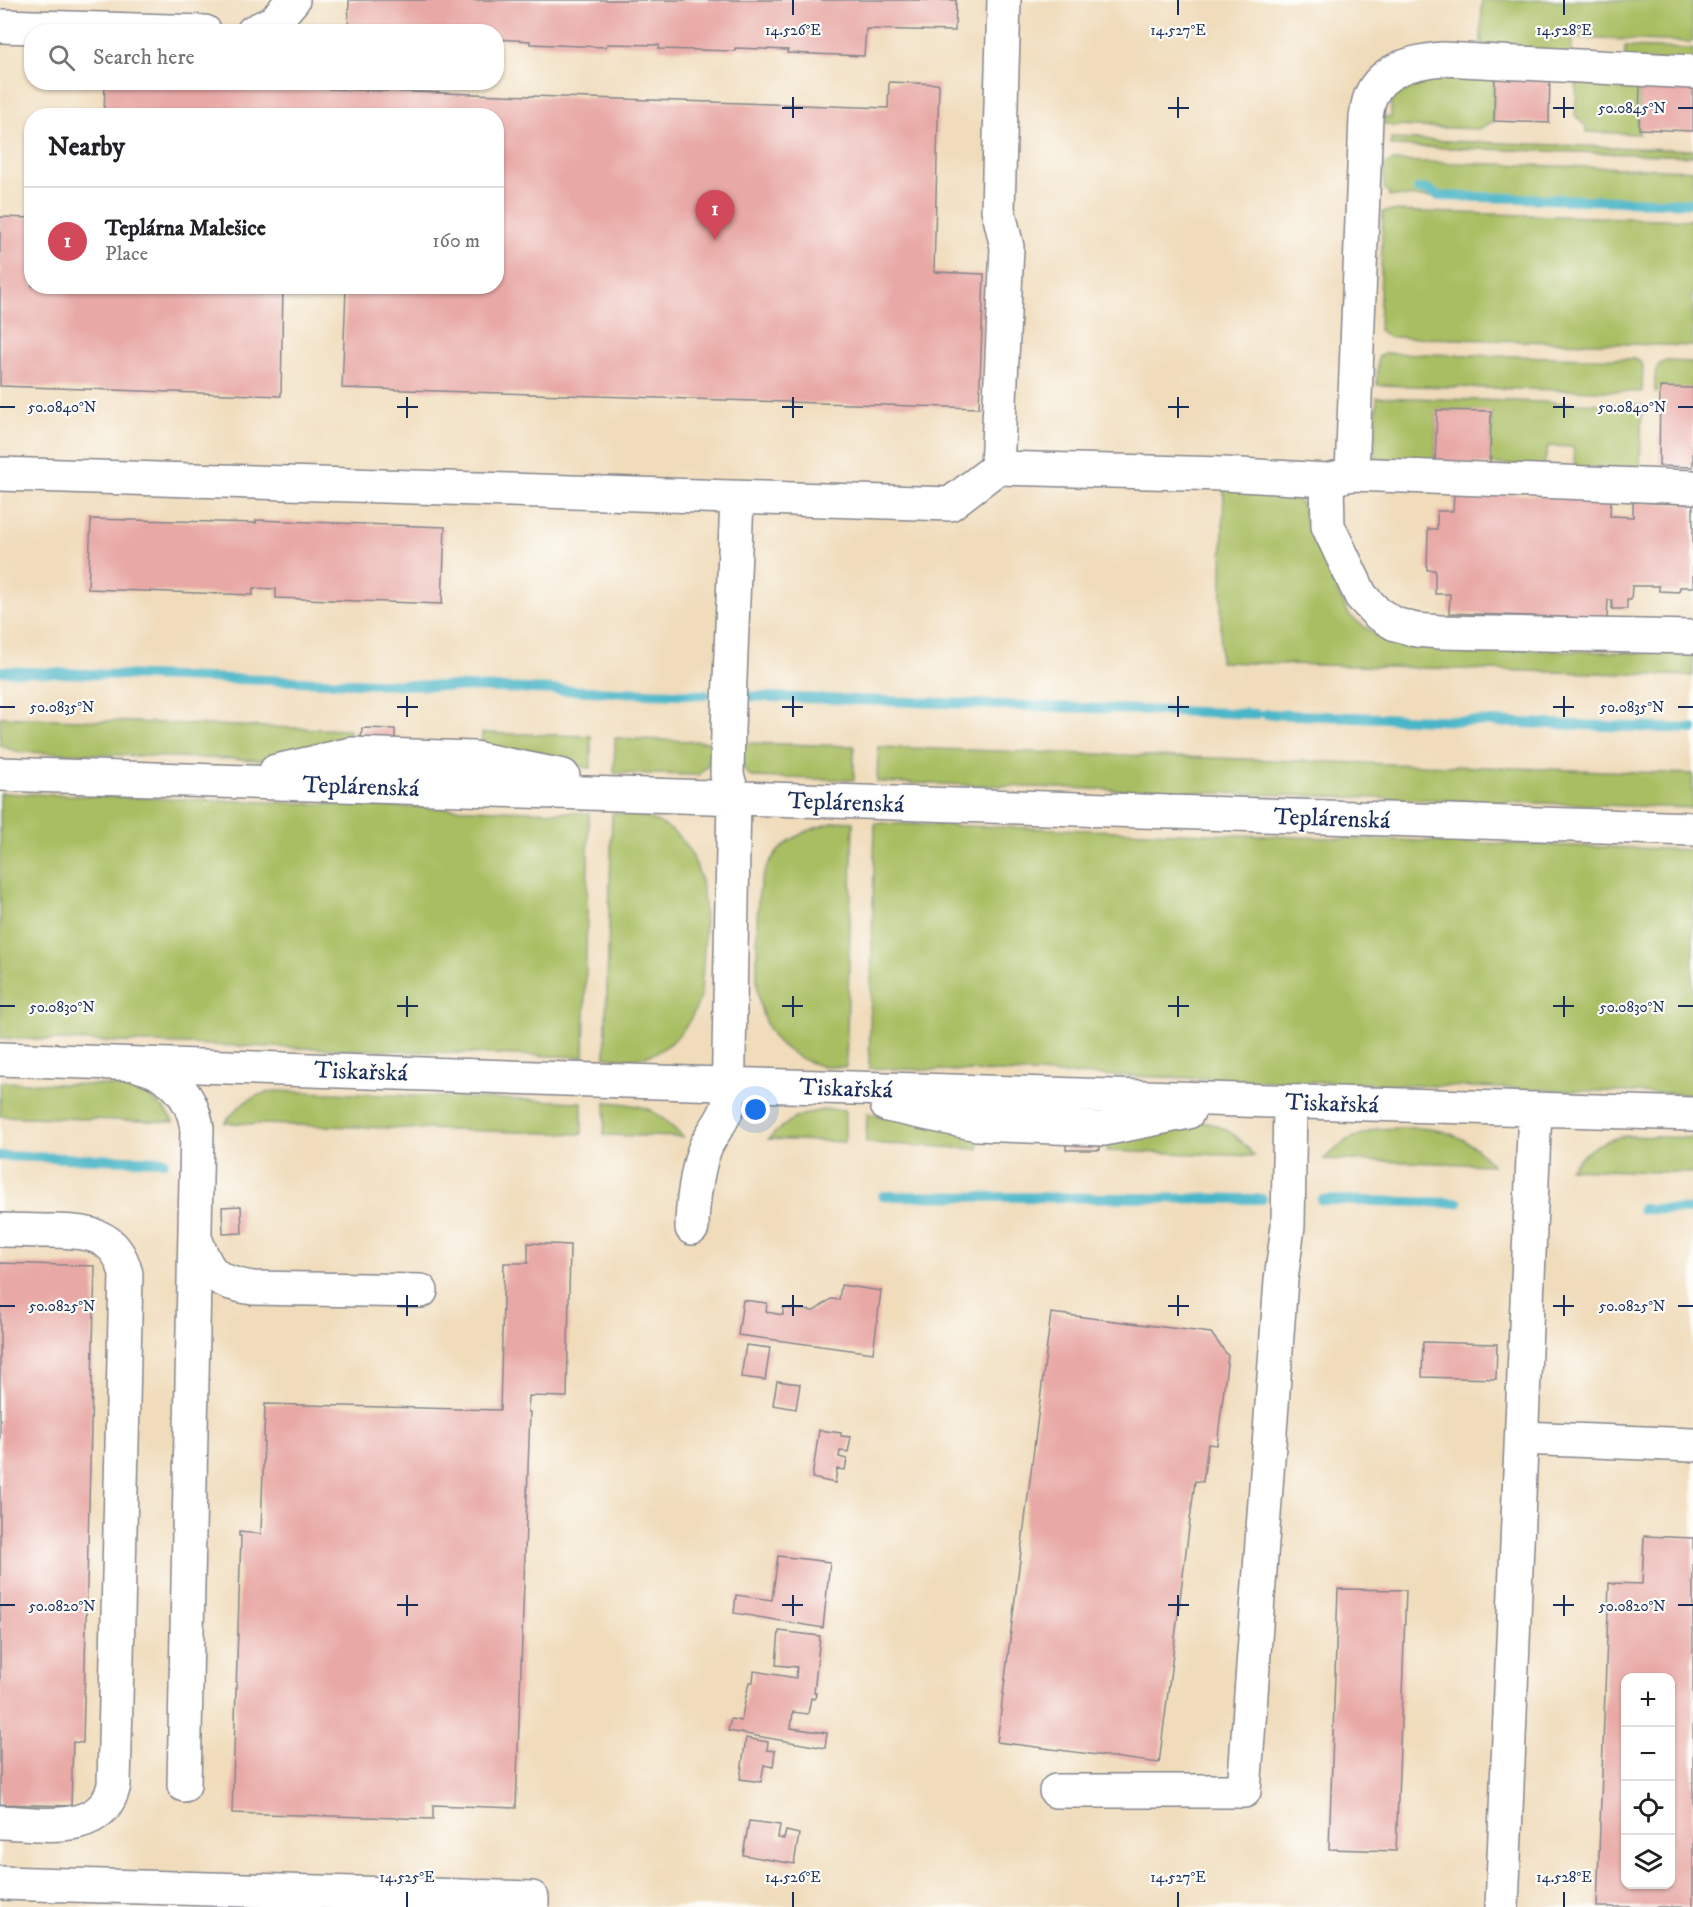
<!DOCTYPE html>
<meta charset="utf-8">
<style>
:root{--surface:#fff;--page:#f6f6f6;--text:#202124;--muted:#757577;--line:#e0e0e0;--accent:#d1495b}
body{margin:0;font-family:"IM FELL DW Pica",serif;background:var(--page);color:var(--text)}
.controls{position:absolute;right:18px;bottom:18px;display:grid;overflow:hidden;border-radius:12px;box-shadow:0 2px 4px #0004}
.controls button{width:54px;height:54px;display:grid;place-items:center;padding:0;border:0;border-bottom:2px solid var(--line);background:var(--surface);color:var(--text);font:30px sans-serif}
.you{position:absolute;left:756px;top:1110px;width:21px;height:21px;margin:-15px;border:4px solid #fff;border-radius:50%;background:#1a73e8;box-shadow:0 0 0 9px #1a73e833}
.badge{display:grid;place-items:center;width:39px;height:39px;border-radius:50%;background:var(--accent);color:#fff;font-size:20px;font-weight:700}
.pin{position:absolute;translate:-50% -50px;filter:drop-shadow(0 2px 3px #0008)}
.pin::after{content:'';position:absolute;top:32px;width:21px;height:18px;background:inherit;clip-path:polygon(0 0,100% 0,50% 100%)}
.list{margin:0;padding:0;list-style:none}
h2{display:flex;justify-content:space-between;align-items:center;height:78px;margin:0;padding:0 24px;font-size:26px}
h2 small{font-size:20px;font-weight:400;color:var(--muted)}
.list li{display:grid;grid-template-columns:39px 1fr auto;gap:18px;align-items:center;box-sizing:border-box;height:108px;padding:0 24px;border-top:2px solid var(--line)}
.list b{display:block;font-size:22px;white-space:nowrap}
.list p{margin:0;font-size:20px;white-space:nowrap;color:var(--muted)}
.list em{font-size:20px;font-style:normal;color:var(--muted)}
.icon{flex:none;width:33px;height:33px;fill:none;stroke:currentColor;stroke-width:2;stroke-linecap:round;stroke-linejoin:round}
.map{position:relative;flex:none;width:1693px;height:1907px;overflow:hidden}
.search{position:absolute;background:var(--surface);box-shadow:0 2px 4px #0004;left:24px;top:24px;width:480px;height:66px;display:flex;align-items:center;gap:15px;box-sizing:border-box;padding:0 21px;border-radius:24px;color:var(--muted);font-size:22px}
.panel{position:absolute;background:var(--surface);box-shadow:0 2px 4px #0004;left:24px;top:108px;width:480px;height:186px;border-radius:24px}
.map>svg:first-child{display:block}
</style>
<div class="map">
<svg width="1693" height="1907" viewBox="0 0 1693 1907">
<rect width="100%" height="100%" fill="#fdfcf7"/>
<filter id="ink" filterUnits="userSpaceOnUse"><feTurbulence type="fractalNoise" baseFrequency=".0167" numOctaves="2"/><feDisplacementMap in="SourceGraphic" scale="12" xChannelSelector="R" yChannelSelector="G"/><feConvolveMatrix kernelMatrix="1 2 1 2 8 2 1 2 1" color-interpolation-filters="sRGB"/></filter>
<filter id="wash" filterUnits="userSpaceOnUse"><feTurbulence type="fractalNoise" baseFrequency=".008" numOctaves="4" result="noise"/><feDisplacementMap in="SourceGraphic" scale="24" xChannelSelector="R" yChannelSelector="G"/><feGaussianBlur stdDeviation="1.35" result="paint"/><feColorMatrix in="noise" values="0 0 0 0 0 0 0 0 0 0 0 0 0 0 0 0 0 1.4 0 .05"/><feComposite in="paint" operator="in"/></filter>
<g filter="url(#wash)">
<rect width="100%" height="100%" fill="#f0dcbb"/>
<!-- green -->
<path fill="#a9be62" stroke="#627660" stroke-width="1.5" d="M1482 0H1693V42L1572 38 1571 58 1513 54 1481 43Z
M1625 47 1693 49V62L1625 60Z
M1495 72 1494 121 1479 129 1392 126 1383 123V117L1391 118V100L1407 86 1425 76Z
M1577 78 1640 81 1639 134 1586 132V127L1575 115Z
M1391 139 1693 150V156L1391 146Z
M1393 161 1693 170V205L1389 196V193L1384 189V165Z
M1389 211 1693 220V346L1389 337 1379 330 1383 212Z
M1386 353 1635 359 1642 363 1643 366 1642 392 1377 385 1378 357Z
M1667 361 1693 362V388L1655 392C1655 379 1652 364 1667 361Z
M1377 397 1642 405 1640 468 1575 467 1573 447 1548 446 1544 466 1490 464 1491 412 1437 410 1435 463 1374 461Z
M1224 488 1287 492 1299 500 1340 598 1350 616 1380 638 1414 647 1693 654V676L1220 662Z
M0 717 349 730 348 745 265 760 20 752 0 746Z
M482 733 591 736V768L481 749Z
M615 738 711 742 710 762 699 775 614 773Z
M743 743 854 746V780L751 777 742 767Z
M878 747 1693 774V808L877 782Z
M0 793 589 813 584 1057 0 1038Z
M612 813C621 814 631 814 640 816 722 835 704 933 701 995 693 1020 675 1048 647 1056 634 1060 619 1058 605 1057Z
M843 821 853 822 846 1067C837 1066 827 1067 818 1065 803 1061 782 1049 773 1036 756 1012 756 979 757 952 758 932 756 911 759 892 766 846 802 828 843 821Z
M875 823 1693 850V1094L869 1068Z
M0 1082 124 1086 147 1095 163 1108 174 1122 0 1116Z
M275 1091 582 1102V1134L225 1123C239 1104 253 1094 275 1091Z
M606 1102C648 1105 653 1108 683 1137L604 1135Z
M828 1109 845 1110V1142L768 1139C790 1119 798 1114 828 1109Z
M867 1113 978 1134V1149L866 1143Z
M1197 1122C1222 1122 1240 1137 1254 1156L1107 1151 1108 1142Z
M1376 1129C1425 1127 1459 1124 1492 1165L1324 1159 1347 1140Z
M1626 1136 1693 1138V1173L1569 1169C1585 1151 1601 1139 1626 1136Z"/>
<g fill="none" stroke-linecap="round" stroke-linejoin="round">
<!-- stream -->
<path stroke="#4ab5c8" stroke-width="10" d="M1418 189 1428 190 1439 196 1693 203
M0 671 705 695
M744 696 1257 714
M1266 714 1693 729
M0 1156 164 1161
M883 1196 1262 1199
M1322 1200 1458 1203
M1642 1209 1693 1210"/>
</g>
<g id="blocks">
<!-- building -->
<path fill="#e8a8a5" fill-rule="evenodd" d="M349 0H956L955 31 866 29 864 56 787 53 788 50 735 48V51L659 49V45L607 44 606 47 530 44V41L496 39V32H348Z
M1495 68 1550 69 1549 123 1494 121Z
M1640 76 1693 78V131L1639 129Z
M105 82H288V87L356 90 888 108 889 82 939 84 934 272 984 274 979 408 342 388 346 290 310 288V286H496V116H104Z
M0 217 32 218V286H283L281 396 0 386Z
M1660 387 1693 388V467L1659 466Z
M1437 410 1491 411 1490 464 1435 463Z
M1454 492 1611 498 1610 516 1633 517V502L1693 504V587H1680L1679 592 1659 591V586H1632L1631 600H1627V609H1612V600H1608L1607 619 1449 613 1450 594H1435V570H1427L1428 529H1437V511H1453Z
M91 519 256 523V520L445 527 442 604 276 598V589L253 588V595L88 589Z
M362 728 395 729V740L361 739Z
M1066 1139 1100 1140V1150H1066Z
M241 1206 242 1233 223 1234 222 1207Z
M528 1243 570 1245 567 1397 529 1396 528 1412H530L516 1808 433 1805V1819L232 1813 241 1536H239V1532L261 1534 265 1404 500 1410 504 1263H528Z
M0 1263 95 1266 83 1743 73 1742 71 1806 0 1804Z
M841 1285 881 1291 873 1353 738 1335 743 1300 767 1303 766 1312 783 1315V1308L814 1311 831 1299 839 1300Z
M1051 1313 1211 1333 1228 1356 1217 1445 1208 1444 1203 1482 1195 1481 1159 1763 997 1742Z
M1423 1342 1497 1344 1496 1379 1422 1377Z
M746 1345 770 1348 765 1380 741 1377Z
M777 1381 800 1384 796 1409 773 1405Z
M819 1430 841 1433V1436L851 1437 848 1452 840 1451 839 1457 847 1459 845 1470 837 1469 835 1483 812 1478Z
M1644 1536 1693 1538V1907H1597L1609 1583 1642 1584ZM1626 1678H1670V1884H1626Z
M778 1556 830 1562 823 1628 734 1613 736 1595 772 1600Z
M1338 1589 1406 1590 1396 1851 1329 1849Z
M779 1631 820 1636 814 1693H816L815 1699 811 1698 808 1714 793 1712 791 1728 827 1733 825 1748 728 1731 731 1719 741 1721 749 1682H753L754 1671 796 1678 797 1667 776 1665Z
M746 1738 768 1742 767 1750 775 1751 773 1767 764 1765 761 1782 740 1779Z
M749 1821 780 1825 778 1838 784 1839 786 1831 799 1834 794 1864 743 1855Z"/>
</g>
</g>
<g filter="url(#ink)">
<use href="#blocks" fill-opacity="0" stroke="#86868c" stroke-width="1.5"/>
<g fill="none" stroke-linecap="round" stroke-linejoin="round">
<defs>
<path id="minor" d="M0 26 205 32
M253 32 274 22 293 0
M997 468 1224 474 1327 480 1352 474 1693 487
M0 474 950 504 997 468 1007 247 998 209 1004 0
M1352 474 1366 117C1367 111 1368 103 1370 98 1381 68 1416 61 1443 59L1693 72
M1327 480 1328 526 1361 596 1377 613 1395 624 1416 630 1440 632 1693 637
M276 771 351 754 474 758 563 776
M0 774 1693 829
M0 1059 594 1080 1693 1114
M140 1066C172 1074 192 1096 197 1128L184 1785
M887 1105 977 1124 1104 1129 1188 1112
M692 1228C692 1207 697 1168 705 1148 711 1133 723 1122 728 1106L734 798 727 775 728 730 737 498
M0 1230C17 1230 35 1231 52 1231 89 1232 116 1233 126 1274L114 1785C102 1837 41 1823 0 1822
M196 1240C208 1275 216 1282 253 1288L421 1291
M1522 1438 1693 1445
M1056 1791H1244L1281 1280 1288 1226 1290 1102
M0 1883 532 1898V1907
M1502 1907 1535 1109"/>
</defs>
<!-- minor casing -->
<use href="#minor" stroke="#86868c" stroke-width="36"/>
<!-- minor -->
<use href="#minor" stroke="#fff" stroke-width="33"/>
</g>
</g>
<!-- ticks -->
<path fill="none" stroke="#1b2f5e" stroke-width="2" d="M793 0V15M1178 0V15M1564 0V15M793 97V118M1178 97V118M1564 97V118M782 108H803M1168 108H1189M1553 108H1574M1678 108H1693M407 397V418M793 397V418M1178 397V418M1564 397V418M0 407H15M397 407H418M782 407H803M1168 407H1189M1553 407H1574M1678 407H1693M407 696V717M793 696V717M1178 696V717M1564 696V717M0 707H15M397 707H418M782 707H803M1168 707H1189M1553 707H1574M1678 707H1693M407 996V1017M793 996V1017M1178 996V1017M1564 996V1017M0 1006H15M397 1006H418M782 1006H803M1168 1006H1189M1553 1006H1574M1678 1006H1693M407 1295V1316M793 1295V1316M1178 1295V1316M1564 1295V1316M0 1306H15M397 1306H418M782 1306H803M1168 1306H1189M1553 1306H1574M1678 1306H1693M407 1595V1616M793 1595V1616M1178 1595V1616M1564 1595V1616M0 1605H15M397 1605H418M782 1605H803M1168 1605H1189M1553 1605H1574M1678 1605H1693M407 1892V1907M793 1892V1907M1178 1892V1907M1564 1892V1907"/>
<g text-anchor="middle" stroke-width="4.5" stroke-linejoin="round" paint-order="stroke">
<!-- street labels -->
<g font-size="24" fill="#1b2f5e" stroke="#fdfcf7">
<text transform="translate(361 786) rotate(2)" y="8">Teplárenská</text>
<text transform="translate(846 802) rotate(2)" y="8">Teplárenská</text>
<text transform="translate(1332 818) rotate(2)" y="8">Teplárenská</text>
<text transform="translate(361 1071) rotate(2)" y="8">Tiskařská</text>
<text transform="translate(846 1088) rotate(2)" y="8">Tiskařská</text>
<text transform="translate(1332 1103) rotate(2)" y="8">Tiskařská</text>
</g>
</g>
<g font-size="15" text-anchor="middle" fill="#1b2f5e" stroke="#fdfcf7" stroke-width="4.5" stroke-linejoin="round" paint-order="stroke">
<text x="793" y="35">14.526°E</text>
<text x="1178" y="35">14.527°E</text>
<text x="1564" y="35">14.528°E</text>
<text x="1632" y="113">50.0845°N</text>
<text x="62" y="412">50.0840°N</text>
<text x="1632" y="412">50.0840°N</text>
<text x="62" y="712">50.0835°N</text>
<text x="1632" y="712">50.0835°N</text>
<text x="62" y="1012">50.0830°N</text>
<text x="1632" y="1012">50.0830°N</text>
<text x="62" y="1311">50.0825°N</text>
<text x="1632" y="1311">50.0825°N</text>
<text x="62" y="1611">50.0820°N</text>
<text x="1632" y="1611">50.0820°N</text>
<text x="407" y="1882">14.525°E</text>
<text x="793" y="1882">14.526°E</text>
<text x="1178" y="1882">14.527°E</text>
<text x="1564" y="1882">14.528°E</text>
</g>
</svg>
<div class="controls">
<button>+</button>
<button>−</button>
<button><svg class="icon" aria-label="locate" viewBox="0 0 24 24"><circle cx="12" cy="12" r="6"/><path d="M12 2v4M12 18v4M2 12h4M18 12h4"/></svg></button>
<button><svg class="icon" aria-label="layers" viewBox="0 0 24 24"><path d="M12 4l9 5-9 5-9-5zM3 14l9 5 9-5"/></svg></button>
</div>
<div class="you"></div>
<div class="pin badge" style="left:715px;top:240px">1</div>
<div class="search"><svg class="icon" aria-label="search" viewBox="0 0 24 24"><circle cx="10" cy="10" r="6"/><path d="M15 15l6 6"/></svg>Search here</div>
<section class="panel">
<h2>Nearby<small></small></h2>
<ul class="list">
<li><span class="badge">1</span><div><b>Teplárna Malešice</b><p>Place</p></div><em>160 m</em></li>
</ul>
</section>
</div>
